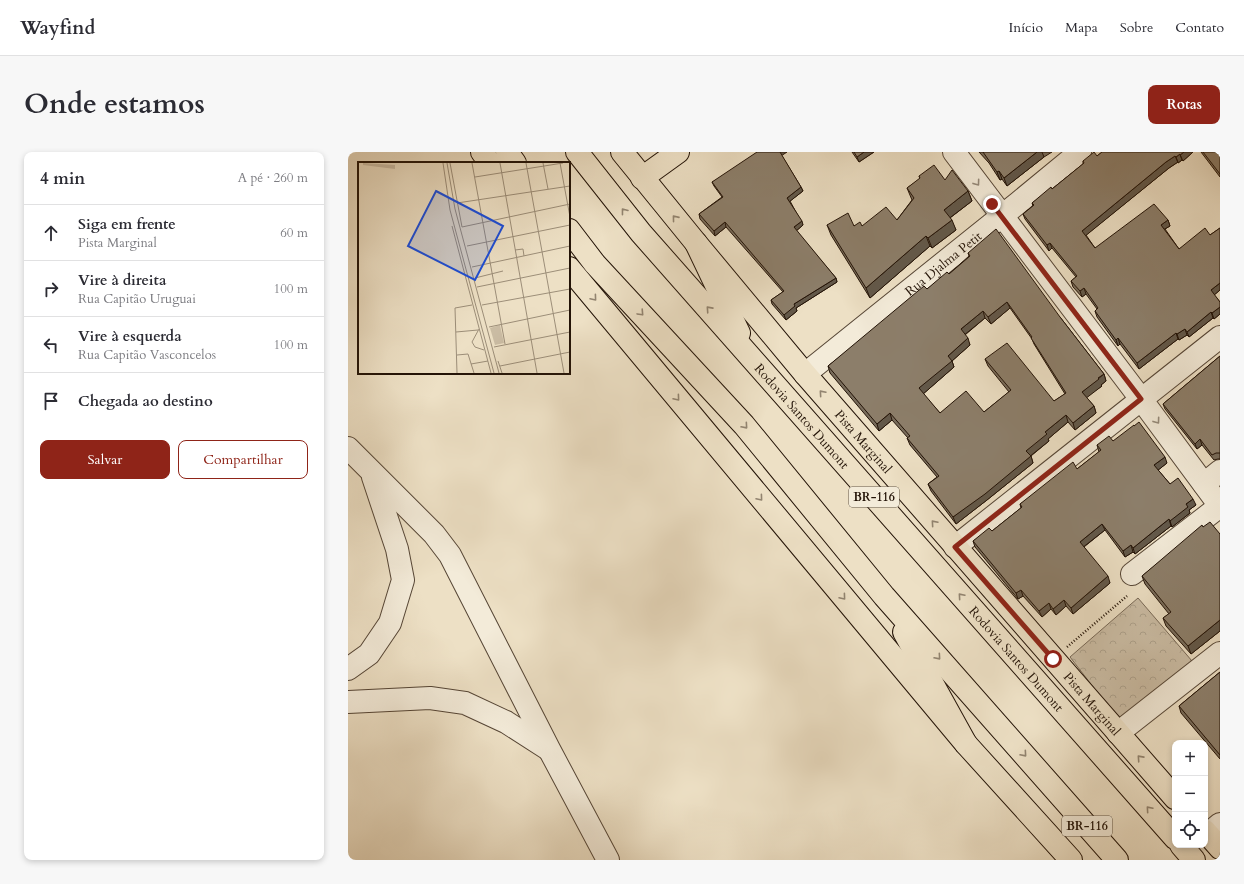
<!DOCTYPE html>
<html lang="pt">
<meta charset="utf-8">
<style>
:root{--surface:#fff;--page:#f7f7f7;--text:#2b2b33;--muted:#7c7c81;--line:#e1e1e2;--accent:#8f2418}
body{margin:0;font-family:Cardo,serif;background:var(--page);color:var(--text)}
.controls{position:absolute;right:12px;bottom:12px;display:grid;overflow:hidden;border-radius:8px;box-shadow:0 2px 6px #0003}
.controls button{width:36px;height:36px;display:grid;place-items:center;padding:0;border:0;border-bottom:1px solid var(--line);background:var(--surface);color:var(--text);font:20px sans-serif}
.stop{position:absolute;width:12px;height:12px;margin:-9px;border:3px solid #8f2418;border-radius:50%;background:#fff}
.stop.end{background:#8f2418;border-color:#fff;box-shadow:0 1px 4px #0008}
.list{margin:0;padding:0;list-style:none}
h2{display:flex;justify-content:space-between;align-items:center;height:52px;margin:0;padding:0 16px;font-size:17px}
h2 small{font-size:13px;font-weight:400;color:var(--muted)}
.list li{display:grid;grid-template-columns:26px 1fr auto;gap:12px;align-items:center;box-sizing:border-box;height:56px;padding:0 16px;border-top:1px solid var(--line)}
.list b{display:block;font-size:15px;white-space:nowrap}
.list p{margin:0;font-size:13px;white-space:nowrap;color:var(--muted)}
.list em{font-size:13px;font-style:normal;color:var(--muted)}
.actions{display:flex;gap:8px;padding:12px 16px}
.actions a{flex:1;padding:9px 0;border:1px solid var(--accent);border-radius:8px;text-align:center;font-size:14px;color:var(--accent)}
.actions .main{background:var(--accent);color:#fff}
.icon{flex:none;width:22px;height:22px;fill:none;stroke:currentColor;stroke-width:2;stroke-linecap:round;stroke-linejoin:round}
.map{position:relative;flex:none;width:872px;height:708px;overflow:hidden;border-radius:8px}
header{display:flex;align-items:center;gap:24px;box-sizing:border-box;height:56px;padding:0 20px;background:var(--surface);border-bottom:1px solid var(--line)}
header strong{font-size:19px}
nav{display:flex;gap:22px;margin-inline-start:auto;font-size:14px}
.intro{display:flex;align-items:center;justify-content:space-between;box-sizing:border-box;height:96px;padding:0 24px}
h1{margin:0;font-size:28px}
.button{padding:10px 18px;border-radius:8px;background:var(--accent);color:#fff;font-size:14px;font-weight:700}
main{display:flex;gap:24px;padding:0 24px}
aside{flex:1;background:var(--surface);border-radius:8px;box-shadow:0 2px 6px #0003}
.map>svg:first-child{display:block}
</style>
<header>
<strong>Wayfind</strong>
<nav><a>Início</a><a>Mapa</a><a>Sobre</a><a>Contato</a></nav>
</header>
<div class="intro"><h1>Onde estamos</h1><a class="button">Rotas</a></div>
<main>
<aside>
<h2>4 min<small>A pé · 260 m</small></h2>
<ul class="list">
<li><svg class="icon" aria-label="ahead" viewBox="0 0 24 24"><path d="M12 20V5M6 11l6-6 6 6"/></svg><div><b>Siga em frente</b><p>Pista Marginal</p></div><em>60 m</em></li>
<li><svg class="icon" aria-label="right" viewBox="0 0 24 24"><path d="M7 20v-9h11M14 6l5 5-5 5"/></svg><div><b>Vire à direita</b><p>Rua Capitão Uruguai</p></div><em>100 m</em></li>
<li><svg class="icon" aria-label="left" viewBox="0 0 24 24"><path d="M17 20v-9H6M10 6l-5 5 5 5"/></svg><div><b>Vire à esquerda</b><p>Rua Capitão Vasconcelos</p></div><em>100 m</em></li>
<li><svg class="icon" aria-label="arrive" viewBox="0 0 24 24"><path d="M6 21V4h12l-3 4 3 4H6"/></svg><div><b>Chegada ao destino</b></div></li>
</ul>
<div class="actions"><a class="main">Salvar</a><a>Compartilhar</a></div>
</aside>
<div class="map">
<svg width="872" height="708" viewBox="0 0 872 708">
<defs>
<pattern id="forest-crowns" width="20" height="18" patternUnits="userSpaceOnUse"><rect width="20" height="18" fill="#cbbda5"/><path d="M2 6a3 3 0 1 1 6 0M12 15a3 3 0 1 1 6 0" fill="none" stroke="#aea28d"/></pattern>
</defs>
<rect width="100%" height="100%" fill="#ede0c5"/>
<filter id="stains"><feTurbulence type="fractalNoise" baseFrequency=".005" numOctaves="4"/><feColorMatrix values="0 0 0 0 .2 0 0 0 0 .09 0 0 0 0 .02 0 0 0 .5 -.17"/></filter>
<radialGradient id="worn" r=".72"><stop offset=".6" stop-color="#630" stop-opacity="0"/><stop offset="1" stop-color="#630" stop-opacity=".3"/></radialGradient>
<!-- forest -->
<path fill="url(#forest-crowns)" stroke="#776856" d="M790 446 844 509 770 567 722 505Z"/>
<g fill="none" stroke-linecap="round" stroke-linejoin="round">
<defs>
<g id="minor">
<path d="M606 0 793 247 872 354"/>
<path id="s1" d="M457 222 670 51 732 0"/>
<path d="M0 296 86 382 102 403 201 597 260 708"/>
<path d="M856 332 872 319"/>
<path d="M607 395 872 185"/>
<path d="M784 422 872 354"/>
<path d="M0 517 21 502 42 471 55 428 49 397 25 325"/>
<path d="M0 550 82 546 117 551 158 570 200 597"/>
<path d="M770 581 872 501"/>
<path d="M860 682 872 672"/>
</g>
<g id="major">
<path d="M134 0 142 11"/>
<path id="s2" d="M274 0 348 91 457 222 827 646"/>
<path d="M294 26 330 0"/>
<path d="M221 116 618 592 723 708"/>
<path d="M857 679 872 696"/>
</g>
<g id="highway">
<path d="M159 0 167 11"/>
<path id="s3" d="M229 0 293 81 827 686"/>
<path d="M221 78 247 112 396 273 536 444 769 708"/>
<path d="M348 91 391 181"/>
<path d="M556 480 618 592"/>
<path d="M833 693 846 708"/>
</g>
</defs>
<!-- minor casing -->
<use href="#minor" stroke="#564636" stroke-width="24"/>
<!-- major casing -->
<use href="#major" stroke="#231307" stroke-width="24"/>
<!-- highway casing -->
<use href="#highway" stroke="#231307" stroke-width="24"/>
<!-- path -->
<path stroke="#231307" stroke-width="2.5" stroke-dasharray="1 2" stroke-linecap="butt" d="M719 495 779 444"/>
<!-- minor -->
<use href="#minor" stroke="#f3ebd9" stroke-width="22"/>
<!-- major -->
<use href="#major" stroke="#ede0c5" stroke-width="22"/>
<!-- highway -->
<use href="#highway" stroke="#ede0c5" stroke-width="22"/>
</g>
<!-- wall -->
<path fill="#786c5b" stroke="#231307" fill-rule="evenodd" d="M504 0H526L511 10Z
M631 0H704L696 5 659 34 654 27 652 28 641 11Z
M754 0H845L835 9 834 8 830 11V10L821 16 738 83 747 96 820 68 822 74 817 77 831 97 862 83 872 76V138L866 143 872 150V162L866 167 865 166 841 185 839 183 831 188 830 187 791 217 772 192 770 194 749 165 747 159 749 157 738 142 734 145 725 135 723 129 728 125 704 96 701 99 677 67 675 62 685 54 684 51 704 37 735 12V9L749 4Z
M853 0H872V25Z
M434 4 453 35 455 39 442 49 455 73 448 79 488 126 489 130 448 156 449 159 438 168 424 152 423 148 435 140 378 75 367 84 352 67 351 62 374 45 366 34 364 30Z
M571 24 620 39 624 49 602 66 608 78 584 96 582 94 522 146 483 83 479 73 514 74 549 68 564 48 559 36 572 27Z
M620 101 712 165 756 222 758 229 753 233 754 234 738 245 746 254 748 261 727 278 720 270 700 287 701 289 683 304 685 311 639 348 608 372 583 339 580 332 589 325 562 293 559 286H560L544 268 531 279 482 221 480 214 579 137 601 122 621 104ZM662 156 684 187 686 192 717 242 706 249 637 207 640 214 661 240 636 260 592 261 575 242 606 215 604 209 622 193 617 183 637 166 643 172Z
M872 204V307H870L866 308 854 293 849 297 817 257 815 252Z
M765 289 819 311 810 318 822 332 848 353 841 358 842 361 824 375 823 374 787 402 785 400 777 405 757 378 736 395 762 431 725 462 718 454 708 463 703 457 694 465 675 444 670 447 627 395 625 389 644 379 673 356 672 352 729 317 751 300 749 293Z
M855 375 872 382V479L843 502 818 474 815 466 821 462 797 432 794 424Z
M872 520V607L833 561 831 554Z"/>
<!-- shaded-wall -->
<path fill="#62584a" stroke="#231307" d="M432 0H439L433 4Z
M516 0H526L511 10 509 5Z
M689 0H694L696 5 659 34 656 26Z
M836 0H845L835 9 832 3Z
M832 2 834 8 830 11 828 5Z
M827 4 830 10 821 16 736 85 734 79 818 10Z
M651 19 654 27 652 28 649 20Z
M453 35 455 39 441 50 439 46Z
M620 39 624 49 599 68 596 58Z
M604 68 608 78 584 96 580 86Z
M820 68 822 74 815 78 813 73Z
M454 69 455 73 447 80 446 75Z
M377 70 378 75 367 84 366 79Z
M578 84 582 94 522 146 518 136Z
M702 91 704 96 701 99 699 93Z
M488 126 489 130 448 156 449 159 438 168 436 163 446 152Z
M872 131V138L865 144 863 138Z
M736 136 738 142 734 145 732 139Z
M659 150 662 156 643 172 640 165Z
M872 155V162L866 167 864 161Z
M635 159 637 166 615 184 613 177Z
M863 160 865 166 841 185 839 180Z
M837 177 839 183 831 188 829 182Z
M828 181 830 187 791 217 789 211Z
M620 186 622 193 604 209 606 215 574 243 571 236 600 204Z
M770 186 772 192 770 194 768 188Z
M756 222 758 229 753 233 754 234 737 247 734 240Z
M746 254 748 261 727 278 725 271Z
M542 261 544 268 531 279 529 272Z
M718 263 720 270 700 287 701 289 681 305 678 299 697 280Z
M852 287 854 293 849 297 847 292Z
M683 304 685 311 639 348 608 372 605 365Z
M817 305 819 311 809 319 806 313Z
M845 347 848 353 841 358 842 361 824 375 822 369 838 352Z
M821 367 823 374 787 402 785 396Z
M754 372 757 378 734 396 732 390Z
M783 393 785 400 777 405 775 399Z
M760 424 762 431 725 462 723 456Z
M673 438 675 444 670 447 668 441Z
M716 448 718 454 708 463 705 457Z
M701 451 703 457 694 465 691 459Z
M872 468V479L843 502 840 494Z"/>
<!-- building -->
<path fill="#8c7e6a" stroke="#231307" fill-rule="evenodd" d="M409 0H432L453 35 439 46 454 69 446 75 488 126 446 152 447 154 436 163 423 148 436 139 377 70 366 79 351 62 375 45 364 30Z
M506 0H516L509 5Z
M635 0H689L656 26 651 19 649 20Z
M746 0 749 4 754 0H836L832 3V2L828 5 827 4 818 10 734 79 747 96 806 52 820 68 813 73 831 97 857 76 862 83 872 76V131L863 138 872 150V155L864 161 863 160 839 180 837 177 829 182 828 181 789 211 770 186 768 188 747 159 750 156 736 136 732 139 723 129 729 124 702 91 699 93 675 62 686 53 684 51 703 35 704 37 736 11 735 9Z
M855 0H872V22Z
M586 13 597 28 604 18 620 39 596 58 604 68 580 86 578 84 518 136 479 73 500 61 506 74 512 70 514 74 538 55 549 68 566 46 559 36 572 26 571 24Z
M648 77 712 165 756 222 750 226 751 227 734 240 746 254 725 271 718 263 697 280 699 282 678 299 683 304 637 342 605 365 580 332 591 324 559 286 562 284 542 261 529 272 480 214 576 134 579 137 599 120 601 122 622 104 620 101ZM659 150 684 185 683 186 718 241 706 249 659 191 637 207 663 238 636 260 618 239 592 261 571 236 604 209 600 204 620 186 613 177 635 159 640 165Z
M872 204V301H868L864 303 852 287 847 292 815 252Z
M791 270 817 305 806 313 822 332 830 326 845 347 838 352 840 355 822 369 821 367 785 396 783 393 775 399 754 372 732 390 760 424 723 456 716 448 705 457 701 451 691 459 673 438 668 441 625 389 641 376 644 379 674 355 672 352 725 310 729 317 753 298 749 293 761 284 765 289 786 273V274Z
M862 370 872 382V468L840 494 815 466 823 460 794 424 854 373 855 375Z
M872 520V603L831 554Z"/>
<!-- one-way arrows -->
<defs><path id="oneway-chevron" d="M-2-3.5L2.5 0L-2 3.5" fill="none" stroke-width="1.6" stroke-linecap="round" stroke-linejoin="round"/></defs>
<g stroke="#958a7a">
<use href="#oneway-chevron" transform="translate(629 31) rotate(54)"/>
<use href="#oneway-chevron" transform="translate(809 269) rotate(54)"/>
</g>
<g stroke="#928470">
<use href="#oneway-chevron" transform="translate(276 59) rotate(-128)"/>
<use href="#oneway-chevron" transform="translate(327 66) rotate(-129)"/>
<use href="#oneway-chevron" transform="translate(246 146) rotate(50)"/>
<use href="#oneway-chevron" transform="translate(361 157) rotate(-132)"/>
<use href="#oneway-chevron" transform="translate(293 161) rotate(47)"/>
<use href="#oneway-chevron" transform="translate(474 241) rotate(-131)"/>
<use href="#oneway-chevron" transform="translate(329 246) rotate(50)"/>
<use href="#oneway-chevron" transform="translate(397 274) rotate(49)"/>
<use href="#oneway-chevron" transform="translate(412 346) rotate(50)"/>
<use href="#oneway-chevron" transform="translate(586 371) rotate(-131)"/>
<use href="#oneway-chevron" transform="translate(613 444) rotate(-131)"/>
<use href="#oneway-chevron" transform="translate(495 445) rotate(50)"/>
<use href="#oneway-chevron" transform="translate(590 505) rotate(49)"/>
<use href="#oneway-chevron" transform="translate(676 602) rotate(49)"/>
<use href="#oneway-chevron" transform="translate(792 606) rotate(-132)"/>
<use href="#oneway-chevron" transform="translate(801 657) rotate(-131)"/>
</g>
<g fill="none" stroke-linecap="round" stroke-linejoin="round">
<!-- route -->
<path stroke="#8f2418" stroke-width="5" d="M644 52 793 247 607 395 705 507"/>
</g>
<g text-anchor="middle" stroke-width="3" stroke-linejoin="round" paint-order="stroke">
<!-- shield labels -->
<g fill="#f3ebd9" stroke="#615446" stroke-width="1">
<rect x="501" y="335" width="50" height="20" rx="3"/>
<rect x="714" y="664" width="50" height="20" rx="3"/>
</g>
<g font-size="12" font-weight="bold" fill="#231307">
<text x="526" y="349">BR-116</text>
<text x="739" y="678">BR-116</text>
</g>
<!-- street labels -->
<g font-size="13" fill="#231307" stroke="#f3ebd9">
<text dy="5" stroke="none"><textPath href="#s1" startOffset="177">Rua Djalma Petit</textPath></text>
<text dy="5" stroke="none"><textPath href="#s3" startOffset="347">Rodovia Santos Dumont</textPath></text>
<text dy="5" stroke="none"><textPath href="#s2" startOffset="377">Pista Marginal</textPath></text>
<text dy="5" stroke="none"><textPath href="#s3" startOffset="671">Rodovia Santos Dumont</textPath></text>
<text dy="5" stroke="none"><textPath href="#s2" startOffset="725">Pista Marginal</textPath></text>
</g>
</g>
<!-- overview -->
<g transform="translate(10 10)">
<rect width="212" height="212" fill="#ede0c5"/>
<path d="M5 1 37 3V7L5 3Z" fill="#cbbda5"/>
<path d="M142 163 146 181 137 183 132 166Z" fill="#cbbda5"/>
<path fill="none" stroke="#9c8e79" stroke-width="1" d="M85 1 92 48 136 211M89 1 97 47 141 211M92 1 104 65M114 1 147 182M142 1 179 211M168 1 206 211M185 1 190 27M202 1 212 55M117 15 205 1M99 41 212 24M94 64 133 211M104 65 212 42M109 84 212 63M157 88 165 87 166 94M114 105 212 84M117 116 145 109M119 125 212 106M124 143 212 127M131 165 212 148M121 167 114 180 117 185 126 188M98 170 120 168M136 185 212 170M99 193 110 192 116 211M140 199 144 211M113 202 130 199M142 204 212 190M99 211 97 146 114 143"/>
<path fill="#1d4ed8" fill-opacity="0.15" stroke="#1d4ed8" stroke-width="2" d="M78 29 145 64 117 118 50 84Z"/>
<rect width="212" height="212" fill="none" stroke="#231307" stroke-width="2"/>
</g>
<rect width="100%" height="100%" filter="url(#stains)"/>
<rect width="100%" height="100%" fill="url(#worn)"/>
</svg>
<div class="controls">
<button>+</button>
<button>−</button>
<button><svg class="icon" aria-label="locate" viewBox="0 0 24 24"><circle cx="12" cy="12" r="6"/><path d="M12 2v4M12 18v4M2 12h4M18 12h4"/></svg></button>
</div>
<div class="stop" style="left:705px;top:507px"></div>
<div class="stop end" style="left:644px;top:52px"></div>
</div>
</main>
